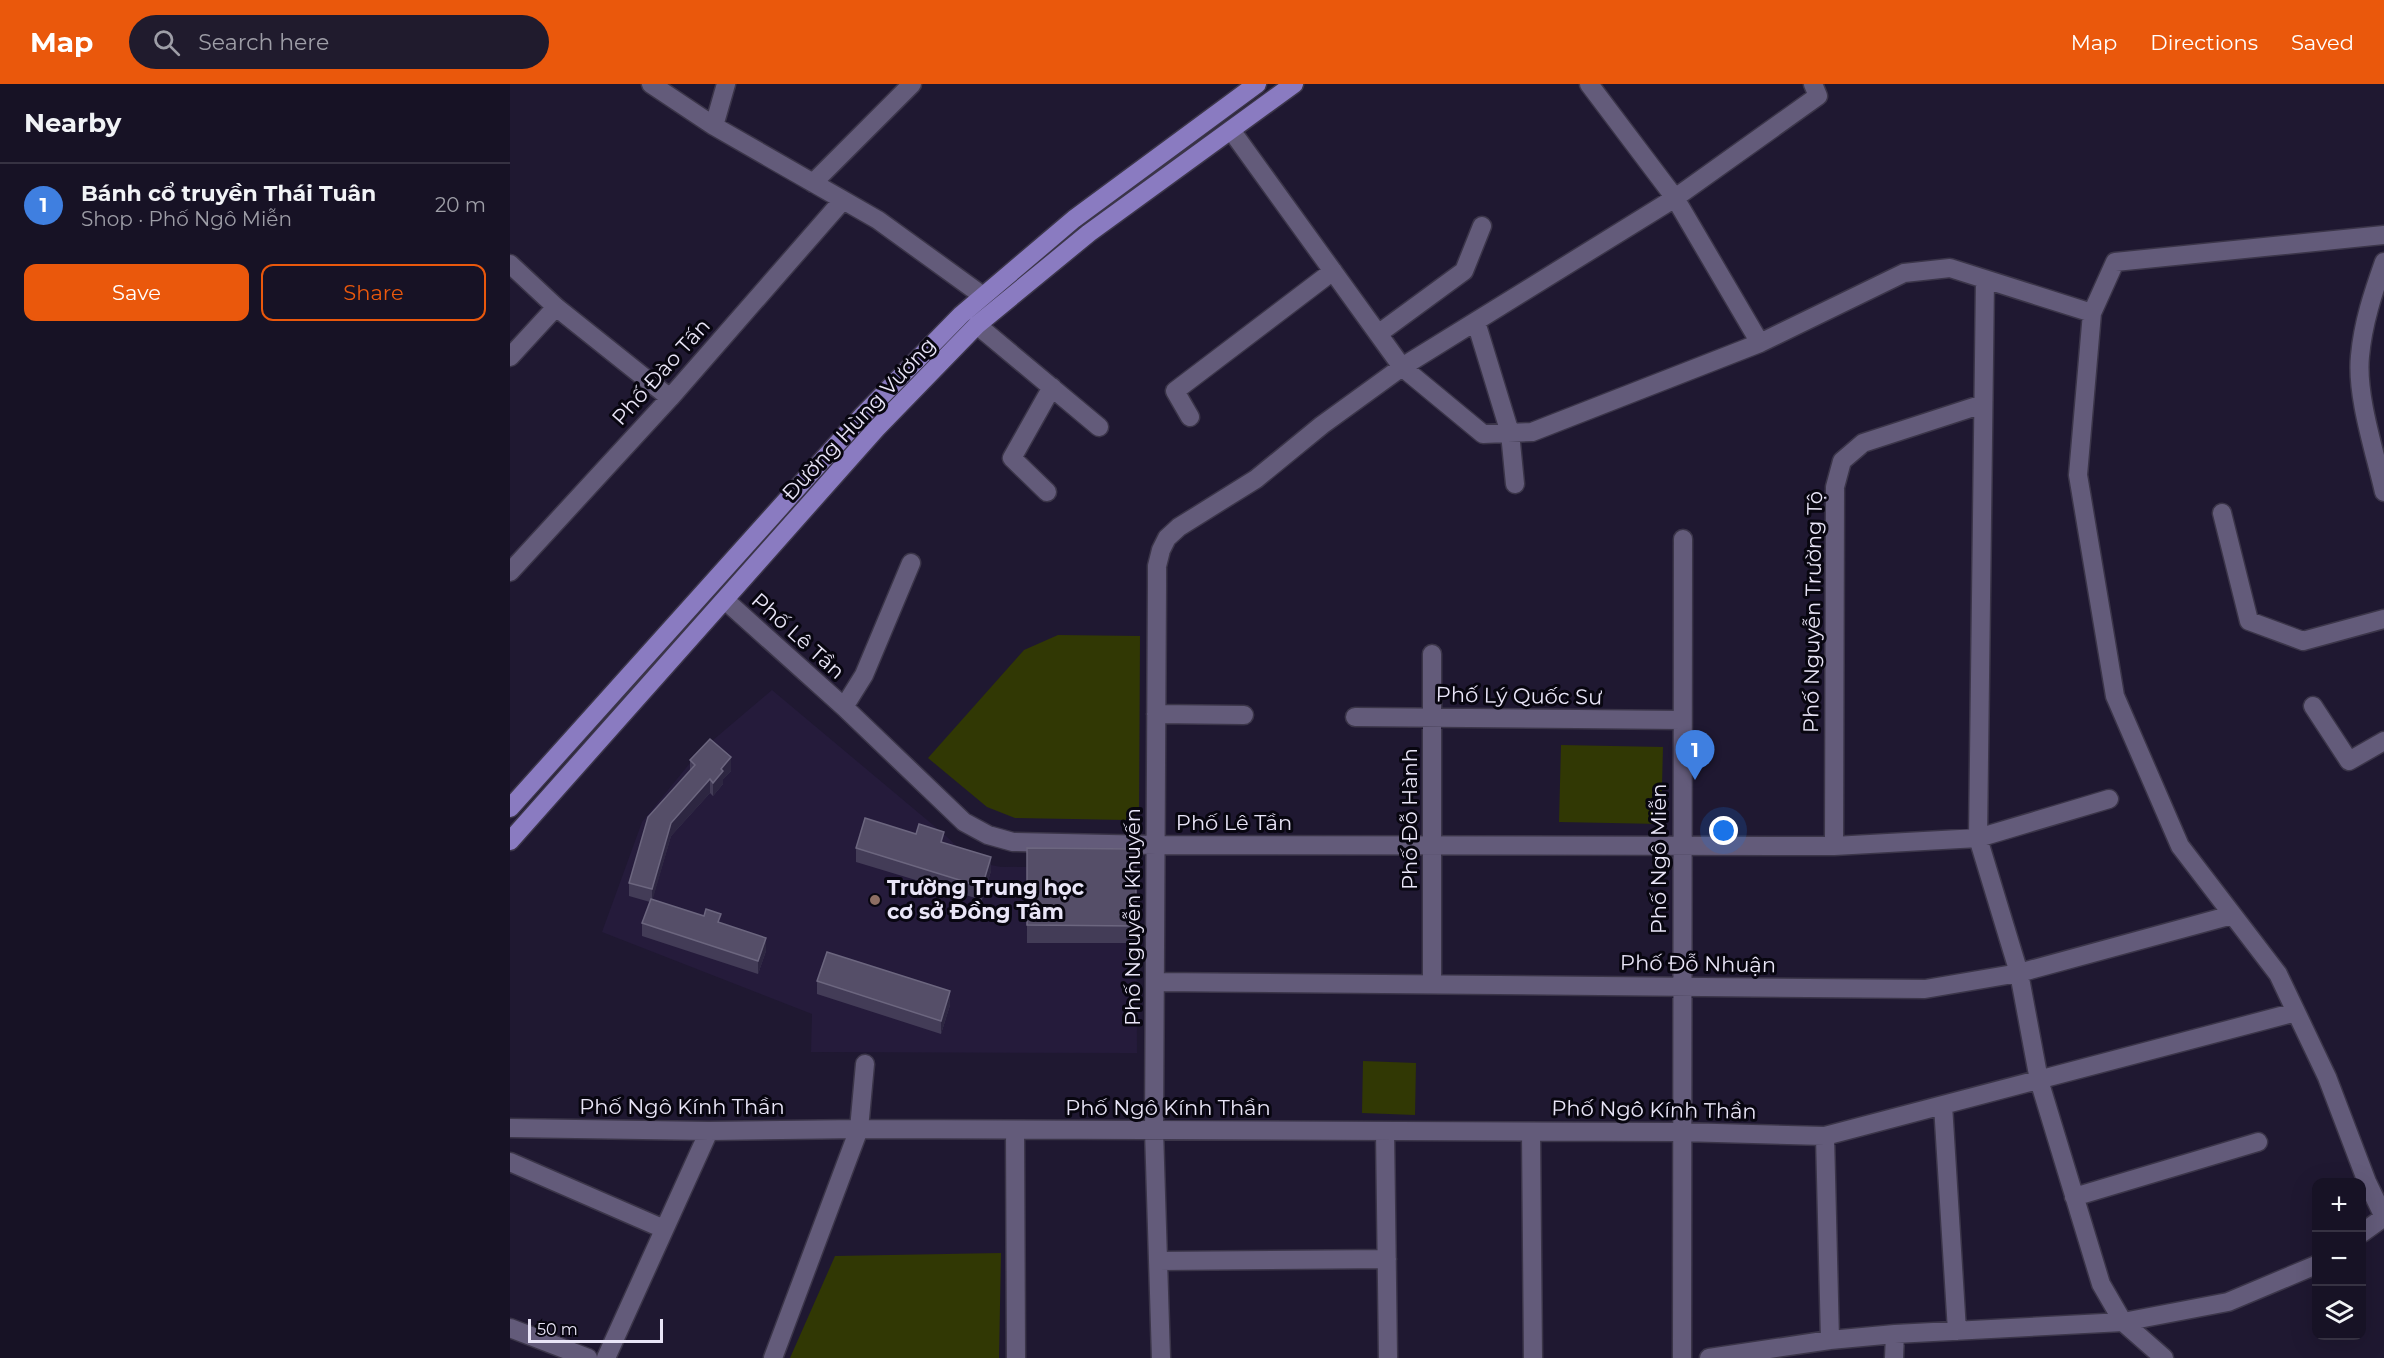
<!DOCTYPE html>
<meta charset="utf-8">
<style>
:root{--surface:#171225;--page:#201b2d;--text:#f1f3f6;--muted:#9e9ea7;--line:#363242;--accent:#ea580c}
body{margin:0;font-family:Montserrat,sans-serif;background:var(--page);color:var(--text)}
.controls{position:absolute;right:18px;bottom:18px;display:grid;overflow:hidden;border-radius:12px;box-shadow:0 6px 24px #0002}
.controls button{width:54px;height:54px;display:grid;place-items:center;padding:0;border:0;border-bottom:2px solid var(--line);background:var(--surface);color:var(--text);font:30px sans-serif}
.scale{position:absolute;left:18px;bottom:15px;width:135px;box-sizing:border-box;padding-left:6px;border:3px solid #e9e5f7;border-top:0;font-size:16px;line-height:21px;white-space:nowrap;color:#e9e5f7;-webkit-text-stroke:4px #080610;paint-order:stroke}
.you{position:absolute;left:1214px;top:747px;width:21px;height:21px;margin:-15px;border:4px solid #fff;border-radius:50%;background:#1a73e8;box-shadow:0 0 0 9px #1a73e833}
.badge{display:grid;place-items:center;width:39px;height:39px;border-radius:50%;background:var(--accent);color:#fff;font-size:20px;font-weight:700}
.pin{position:absolute;translate:-50% -50px;filter:drop-shadow(0 2px 3px #0008)}
.pin::after{content:'';position:absolute;top:32px;width:21px;height:18px;background:inherit;clip-path:polygon(0 0,100% 0,50% 100%)}
.list{margin:0;padding:0;list-style:none}
h2{display:flex;justify-content:space-between;align-items:center;height:78px;margin:0;padding:0 24px;font-size:26px}
h2 small{font-size:20px;font-weight:400;color:var(--muted)}
.list li{display:grid;grid-template-columns:39px 1fr auto;gap:18px;align-items:center;box-sizing:border-box;height:84px;padding:0 24px;border-top:2px solid var(--line)}
.list b{display:block;font-size:22px;white-space:nowrap}
.list p{margin:0;font-size:20px;white-space:nowrap;color:var(--muted)}
.list em{font-size:20px;font-style:normal;color:var(--muted)}
.actions{display:flex;gap:12px;padding:18px 24px}
.actions a{flex:1;padding:14px 0;border:2px solid var(--accent);border-radius:12px;text-align:center;font-size:21px;color:var(--accent)}
.actions .main{background:var(--accent);color:#fff}
.icon{flex:none;width:33px;height:33px;fill:none;stroke:currentColor;stroke-width:2;stroke-linecap:round;stroke-linejoin:round}
.map{position:relative;flex:none;width:1874px;height:1274px;overflow:hidden}
header{display:flex;align-items:center;gap:36px;box-sizing:border-box;height:84px;padding:0 30px;background:var(--accent);color:#fff}
header strong{font-size:28px}
nav{display:flex;gap:33px;margin-inline-start:auto;font-size:21px}
.search{width:420px;height:54px;background:var(--page);display:flex;align-items:center;gap:15px;box-sizing:border-box;padding:0 21px;border-radius:33px;color:var(--muted);font-size:22px}
main{display:flex}
aside{flex:1;background:var(--surface)}
.map>svg:first-child{display:block}
</style>
<header>
<strong>Map</strong>
<div class="search"><svg class="icon" aria-label="search" viewBox="0 0 24 24"><circle cx="10" cy="10" r="6"/><path d="M15 15l6 6"/></svg>Search here</div>
<nav><a>Map</a><a>Directions</a><a>Saved</a></nav>
</header>
<main>
<aside>
<h2>Nearby<small></small></h2>
<ul class="list">
<li><span class="badge" style="background:#3f7fe0">1</span><div><b>Bánh cổ truyền Thái Tuân</b><p>Shop · Phố Ngô Miễn</p></div><em>20 m</em></li>
</ul>
<div class="actions"><a class="main">Save</a><a>Share</a></div>
</aside>
<div class="map">
<svg width="1874" height="1274" viewBox="0 0 1874 1274">
<rect width="100%" height="100%" fill="#1f1831"/>
<!-- built -->
<path fill="#251b3b" d="M262 606 435 751 462 777 491 783 626 782 627 969 301 968 302 930 92 848 132 738 189 668Z"/>
<!-- green -->
<path fill="#313804" d="M548 551 630 552 629 728 616 736 505 734 477 723 418 674 514 566Z
M1051 661 1153 663 1151 740 1049 738Z
M853 977 906 979 905 1031 852 1029Z
M491 1169 489 1274H280L325 1172Z"/>
<g fill="none" stroke-linecap="round" stroke-linejoin="round">
<defs>
<path id="minor" d="M141 0 204 42 368 136 473 212
M1079 0 1165 114 1250 259
M204 42 216 0
M721 46 892 283 973 350 1022 348 1250 259 1394 189 1440 184 1582 229
M303 99 402 0
M1874 151 1605 178 1582 229 1568 391 1605 612 1670 762 1768 890 1817 993 1857 1098 1874 1133
M1874 178C1863 209 1853 239 1850 272 1846 312 1865 368 1874 408
M0 180 46 223 160 314
M1475 195 1468 754 1509 889 1529 996 1591 1200 1613 1238 1654 1274
M966 238 1000 349 1005 400
M467 241 589 343
M868 250 954 187 972 142
M0 273 46 223
M680 333 665 307 823 187
M537 408 502 374 542 303
M1712 429 1739 537 1793 557 1874 535
M0 488 160 314 333 116
M215 516 334 623 454 738 478 751 503 758 645 761 1324 762 1468 754 1599 715
M922 570V900
M1803 622 1839 677 1874 657
M334 623 354 591 401 479
M646 630 734 631
M845 633 1172 636
M1324 762 1325 403 1332 377 1353 359 1473 320
M645 898 1415 905 1509 889 1722 831
M1433 1021 1447 1247
M0 1044 199 1047 349 1045 1171 1048 1315 1052 1786 928
M505 1046 506 1274
M875 1047 878 1274
M1021 1048 1023 1274
M1315 1052 1320 1256
M0 1078 154 1145
M1564 1113 1748 1058
M1852 1149 1874 1133
M648 1177 877 1175
M0 1244 78 1274
M96 1274 199 1047
M263 1274 349 1045 355 980
M651 1274 644 1046 647 499V482L651 466 657 454 669 443 746 395 812 341 892 283 1165 114 1308 12 1303 0
M1172 1274 1173 455
M1199 1274 1320 1256 1385 1250 1613 1238 1718 1218 1806 1181
M1384 1274 1385 1250"/>
<path id="major" d="M0 724 353 331 451 231 564 135 747 0
M0 757 366 345 467 241 579 149 784 0"/>
</defs>
<!-- minor casing -->
<use href="#minor" stroke="#3b3549" stroke-width="21"/>
<!-- major casing -->
<use href="#major" stroke="#3b3549" stroke-width="21"/>
<!-- minor -->
<use href="#minor" stroke="#635b7a" stroke-width="18"/>
<!-- major -->
<use href="#major" stroke="#8a7bc1" stroke-width="18"/>
</g>
<!-- wall -->
<path fill="#433c57" d="M180 676 221 687 213 695V700L203 712 200 709 161 752 142 816 211 839 256 867 248 890 132 852V839L140 818 119 812V799L180 686Z
M434 759 481 787 472 816 346 778V764Z
M517 764 626 765V859H517Z
M307 897 440 921 431 950 307 910Z"/>
<!-- shaded-wall -->
<path fill="#2d2641" d="M221 673V687L213 695V700L203 712V699L211 685Z
M200 695V709L161 752 142 818V805L161 739Z
M481 773V787L472 816V803Z
M256 854V867L248 890V877Z
M440 907V921L431 950V937Z"/>
<!-- building -->
<path fill="#554e68" stroke="#6c667f" stroke-width="1.5" d="M200 655 221 673 211 685 213 687 203 699 200 695 161 739 142 805 119 799 138 733 185 681 180 676Z
M355 734 406 750 409 740 434 748 431 758 481 773 472 803 346 764Z
M517 764 626 765V842L517 841Z
M141 815 194 832 196 825 211 830 208 838 256 854 248 877 132 839Z
M317 868 440 907 431 937 307 897Z"/>
<!-- markers -->
<circle fill="#8d6e63" stroke="#080610" stroke-width="2" cx="365" cy="816" r="6"/>
<g text-anchor="middle" stroke-width="6" stroke-linejoin="round" paint-order="stroke">
<!-- street labels -->
<g font-size="21" fill="#e9e5f7" stroke="#080610">
<text transform="translate(151 288) rotate(-48)" y="7">Phố Đào Tấn</text>
<text transform="translate(349 335) rotate(-47)" y="7">Đường Hùng Vương</text>
<text transform="translate(1303 528) rotate(-89)" y="7">Phố Nguyễn Trường Tộ</text>
<text transform="translate(288 552) rotate(42)" y="7">Phố Lê Tần</text>
<text transform="translate(1009 612) rotate(1)" y="7">Phố Lý Quốc Sư</text>
<text transform="translate(900 735) rotate(-90)" y="7">Phố Đỗ Hành</text>
<text x="724" y="746">Phố Lê Tần</text>
<text transform="translate(1149 775) rotate(-90)" y="7">Phố Ngô Miễn</text>
<text transform="translate(623 833) rotate(-90)" y="7">Phố Nguyễn Khuyến</text>
<text transform="translate(1188 880) rotate(1)" y="7">Phố Đỗ Nhuận</text>
<text x="172" y="1030">Phố Ngô Kính Thần</text>
<text x="658" y="1031">Phố Ngô Kính Thần</text>
<text transform="translate(1144 1026) rotate(1)" y="7">Phố Ngô Kính Thần</text>
</g>
<!-- poi labels -->
<g font-size="21" font-weight="bold" fill="#e9e5f7" stroke="#080610" text-anchor="start">
<text x="377" y="811">Trường Trung học<tspan x="377" dy="24">cơ sở Đồng Tâm</tspan></text>
</g>
</g>
</svg>
<div class="controls">
<button>+</button>
<button>−</button>
<button><svg class="icon" aria-label="layers" viewBox="0 0 24 24"><path d="M12 4l9 5-9 5-9-5zM3 14l9 5 9-5"/></svg></button>
</div>
<div class="scale">50 m</div>
<div class="you"></div>
<div class="pin badge" style="left:1185px;top:696px;background:#3f7fe0">1</div>
</div>
</main>
